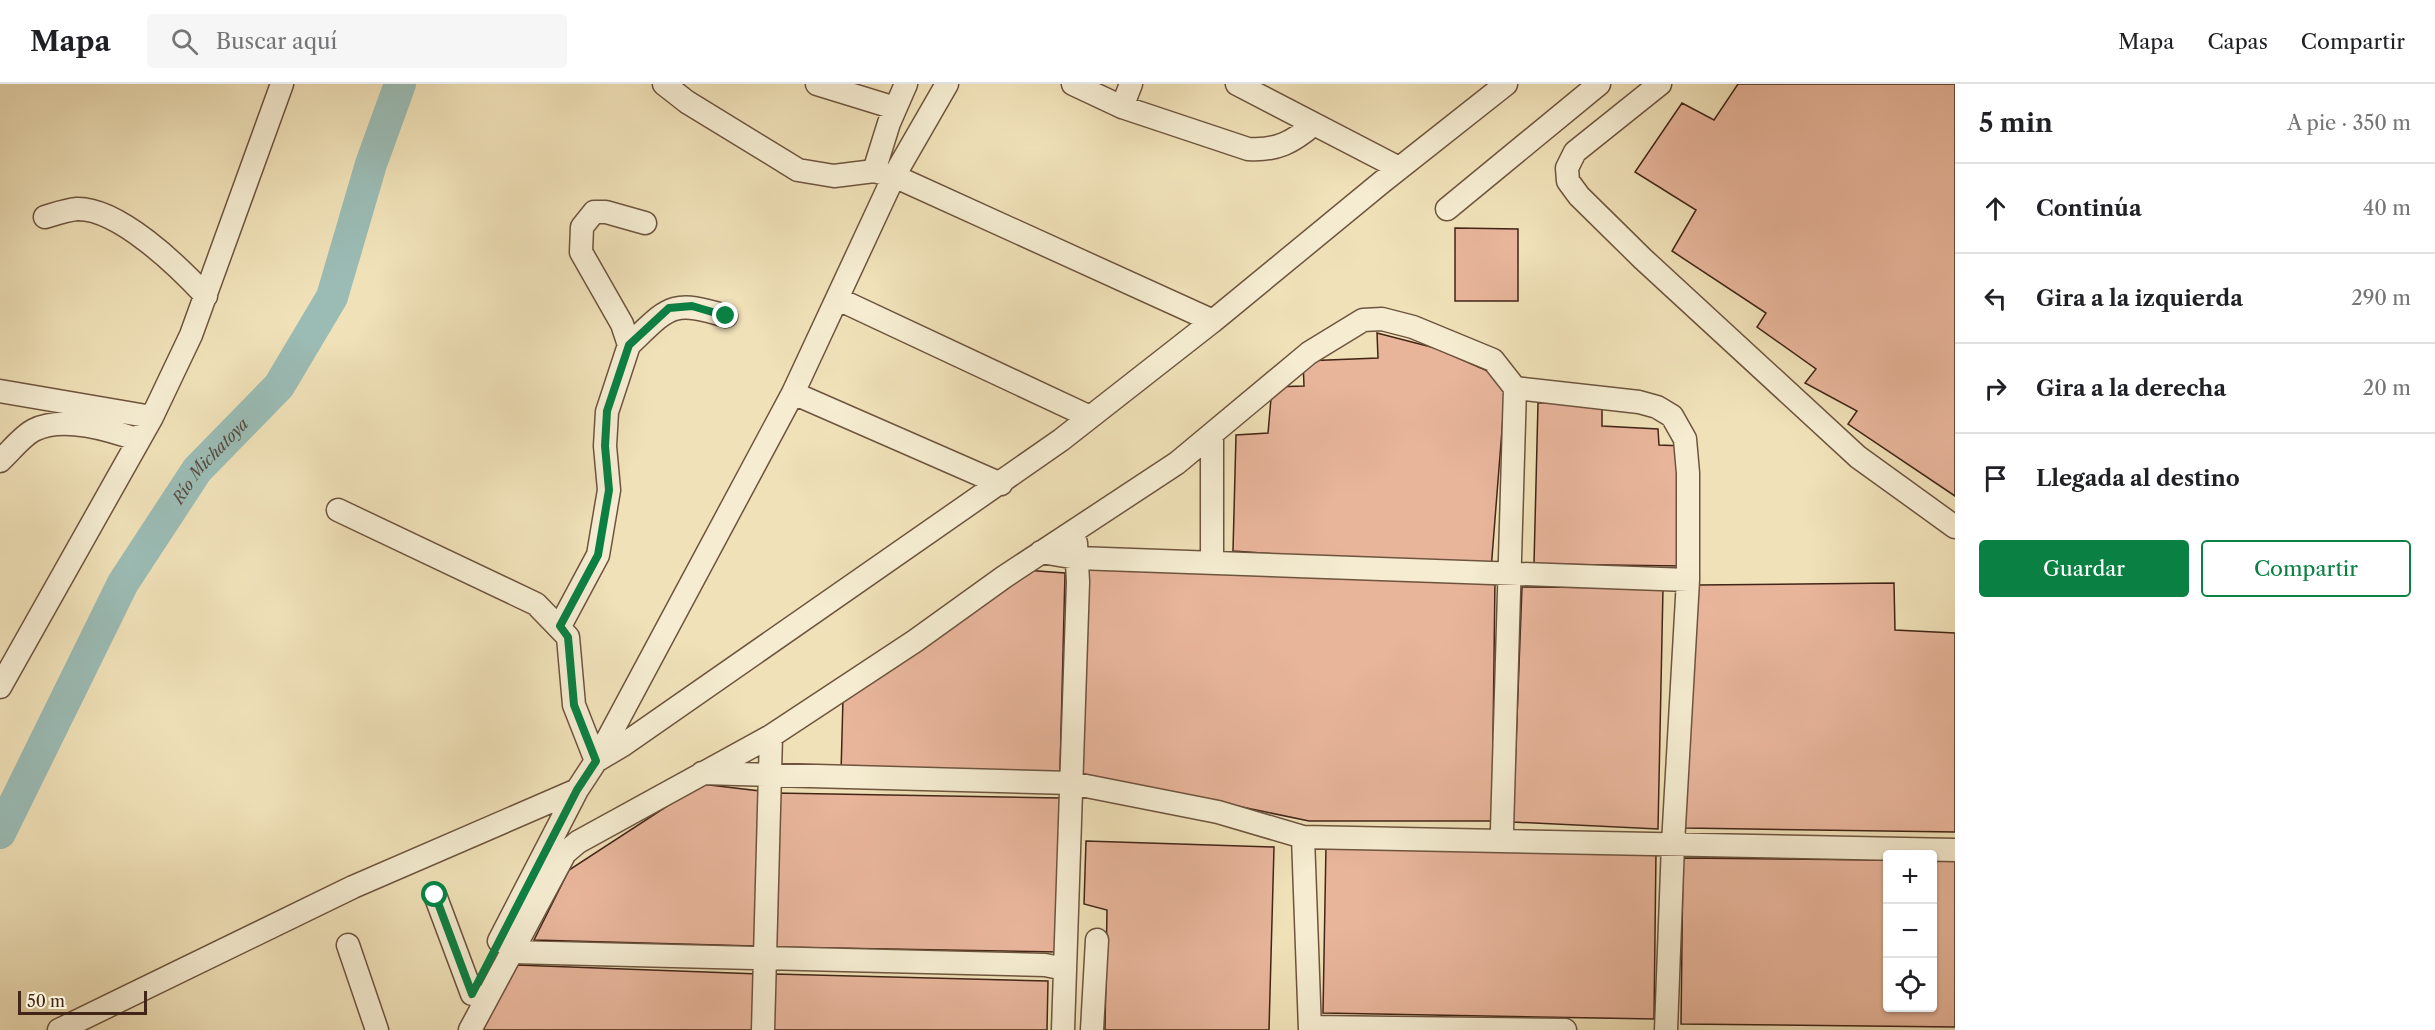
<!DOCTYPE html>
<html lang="es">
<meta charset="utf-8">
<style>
:root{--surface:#fff;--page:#f6f6f6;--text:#202124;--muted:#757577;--line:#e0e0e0;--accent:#0b8043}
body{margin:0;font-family:"Libre Caslon Text",serif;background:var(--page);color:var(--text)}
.controls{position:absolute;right:18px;bottom:18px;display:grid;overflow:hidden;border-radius:6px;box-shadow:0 2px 4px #0004}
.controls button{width:54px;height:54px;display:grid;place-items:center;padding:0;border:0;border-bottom:2px solid var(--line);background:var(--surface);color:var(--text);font:30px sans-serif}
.scale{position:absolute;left:18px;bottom:15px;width:129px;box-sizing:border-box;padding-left:6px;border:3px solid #422516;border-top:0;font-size:16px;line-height:21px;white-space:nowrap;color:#422516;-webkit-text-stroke:4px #f5ecd1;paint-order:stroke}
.stop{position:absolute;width:18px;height:18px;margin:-14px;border:4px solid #0b8043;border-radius:50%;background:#fff}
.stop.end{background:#0b8043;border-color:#fff;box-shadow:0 2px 6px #0008}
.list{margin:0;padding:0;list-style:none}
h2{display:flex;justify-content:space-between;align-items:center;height:78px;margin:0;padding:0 24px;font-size:26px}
h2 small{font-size:20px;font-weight:400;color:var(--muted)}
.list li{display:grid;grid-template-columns:39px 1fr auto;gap:18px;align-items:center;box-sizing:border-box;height:90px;padding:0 24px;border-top:2px solid var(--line)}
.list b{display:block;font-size:22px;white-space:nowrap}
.list em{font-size:20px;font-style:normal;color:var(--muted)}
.actions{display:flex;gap:12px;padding:18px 24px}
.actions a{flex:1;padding:14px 0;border:2px solid var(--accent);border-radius:6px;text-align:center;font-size:21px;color:var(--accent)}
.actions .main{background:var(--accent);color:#fff}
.icon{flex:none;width:33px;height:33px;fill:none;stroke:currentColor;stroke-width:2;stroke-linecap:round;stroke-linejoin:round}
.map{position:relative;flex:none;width:1955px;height:946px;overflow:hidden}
header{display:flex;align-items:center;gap:36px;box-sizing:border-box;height:84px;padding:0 30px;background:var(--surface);border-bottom:2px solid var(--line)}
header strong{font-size:28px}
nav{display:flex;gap:33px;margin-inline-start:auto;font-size:21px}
.search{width:420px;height:54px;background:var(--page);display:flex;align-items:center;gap:15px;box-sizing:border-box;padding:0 21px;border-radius:6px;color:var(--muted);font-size:22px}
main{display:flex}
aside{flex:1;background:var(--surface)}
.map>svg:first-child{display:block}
</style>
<header>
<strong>Mapa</strong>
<div class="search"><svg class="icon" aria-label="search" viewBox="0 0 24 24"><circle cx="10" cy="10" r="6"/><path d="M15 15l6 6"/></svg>Buscar aquí</div>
<nav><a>Mapa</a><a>Capas</a><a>Compartir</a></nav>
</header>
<main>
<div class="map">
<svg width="1955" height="946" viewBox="0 0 1955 946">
<rect width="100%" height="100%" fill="#f0e1b8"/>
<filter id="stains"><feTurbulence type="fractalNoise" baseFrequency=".00333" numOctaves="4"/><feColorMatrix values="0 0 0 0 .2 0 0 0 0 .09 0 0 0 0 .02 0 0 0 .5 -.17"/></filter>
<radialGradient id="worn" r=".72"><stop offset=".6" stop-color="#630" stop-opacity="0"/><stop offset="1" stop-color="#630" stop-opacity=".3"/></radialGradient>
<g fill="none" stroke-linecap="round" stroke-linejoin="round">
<!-- river -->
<path stroke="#9bbcb5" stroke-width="32" id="s1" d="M0 749 123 499 197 386 279 302 332 213 371 80 400 0"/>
</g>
<!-- building -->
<path fill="#e8b59b" stroke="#422516" stroke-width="1.5" d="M1738 0H1955V412L1848 340 1857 327 1805 299 1816 285 1757 243 1766 229 1672 167 1696 126 1635 88 1682 19 1714 36Z
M1455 144 1518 145V217H1455Z
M1377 249 1435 264 1506 295 1491 486 1233 467 1236 351 1268 349 1272 303 1304 302 1303 277 1378 274Z
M1602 316V342L1658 345 1659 361 1684 362 1682 482 1534 480 1538 319Z
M1083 481 1495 494 1492 737H1309L1079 689Z
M1024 486 1065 489 1060 688 841 689 843 614Z
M1894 499 1895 546 1955 549V748L1685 744 1698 501Z
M1522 503 1663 504 1658 745 1513 738Z
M701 700 760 707 754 862 534 856 569 786Z
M774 709 1060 714 1058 868 772 863Z
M1086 757 1274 763 1269 946H1105L1107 826 1084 820Z
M1326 761 1656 767 1654 935 1323 929Z
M1683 774 1888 776V924H1932V776L1955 777V943L1681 940Z
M516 881 759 890 755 946H483Z
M774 890 1048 897 1047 946H773Z"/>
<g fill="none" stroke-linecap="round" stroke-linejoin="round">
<defs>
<path id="minor" d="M664 0 687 18 798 86 834 92 874 87 894 92 1213 237
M817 0 895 24
M1073 0 1122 23 1248 65C1277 67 1293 58 1314 40
M1237 0 1399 84
M1660 0 1575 68 1567 84 1568 97 1579 112 1643 175 1858 373 1955 443
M1122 23 1131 0
M874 87 889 39 906 0
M1447 125 1599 0
M45 133C55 130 66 126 77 125 119 124 179 183 206 212
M838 215 1090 333
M629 261C669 223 671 215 726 232
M0 307 152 333
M793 309 1001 400
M1212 350V479
M0 377C10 368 22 352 34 346 63 331 110 346 139 356
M338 426 536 520 568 553 574 621 596 677 623 661 1061 356 1213 237 1382 98 1506 0
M1041 468 1077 474 1688 496
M560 542 598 471 609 406 605 362 607 328 629 261 622 240 581 168 582 143 594 128H606L645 139
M0 603 152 333 191 251 282 0
M702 689 1071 699 1218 728 1303 753
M1504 757 1502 746 1515 304
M435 811 472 910
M499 857 577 706 596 677 793 309 894 92 947 0
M348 861 377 946
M511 868 1045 881 1065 885
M1310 943 1565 946
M59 946 353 803 577 706
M470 946 565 769 578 758 771 652 915 557 1004 493 1177 379 1309 269 1363 236 1382 235 1413 243 1493 276 1515 304 1639 318 1657 323 1672 332 1685 355 1688 389V496L1673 760 1666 946
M763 946 771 652
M1063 946 1078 498 1076 459
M1092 946 1097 856
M1310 946 1303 753 1955 766"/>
</defs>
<!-- minor casing -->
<use href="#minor" stroke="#6e543e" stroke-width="25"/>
<!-- minor -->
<use href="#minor" stroke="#f5ecd1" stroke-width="22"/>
</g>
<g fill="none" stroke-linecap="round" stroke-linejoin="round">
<!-- route -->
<path stroke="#0b8043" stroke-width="8" d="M435 811 472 910 577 706 596 677 574 621 568 553 560 542 598 471 609 406 605 362 607 327 629 261 669 224 692 222 726 232"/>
</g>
<g text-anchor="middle" stroke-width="4.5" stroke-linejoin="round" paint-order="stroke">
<!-- water labels -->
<g font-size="16" font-style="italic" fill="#584b3e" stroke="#f5ecd1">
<text dy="6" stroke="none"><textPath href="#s1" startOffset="429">Río Michatoya</textPath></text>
</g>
</g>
<rect width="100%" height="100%" filter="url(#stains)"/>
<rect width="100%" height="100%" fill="url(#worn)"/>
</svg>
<div class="controls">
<button>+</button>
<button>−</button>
<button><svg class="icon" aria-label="locate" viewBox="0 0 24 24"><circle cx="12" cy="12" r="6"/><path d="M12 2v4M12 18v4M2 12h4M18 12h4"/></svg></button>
</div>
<div class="scale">50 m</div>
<div class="stop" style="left:435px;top:811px"></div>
<div class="stop end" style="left:726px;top:232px"></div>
</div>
<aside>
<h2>5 min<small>A pie · 350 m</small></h2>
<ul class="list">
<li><svg class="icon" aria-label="ahead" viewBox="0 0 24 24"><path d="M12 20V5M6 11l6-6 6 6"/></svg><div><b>Continúa</b></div><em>40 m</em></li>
<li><svg class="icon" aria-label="left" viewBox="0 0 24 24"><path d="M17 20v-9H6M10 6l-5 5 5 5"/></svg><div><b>Gira a la izquierda</b></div><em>290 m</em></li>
<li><svg class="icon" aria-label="right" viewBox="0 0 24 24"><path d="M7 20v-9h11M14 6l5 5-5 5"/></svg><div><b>Gira a la derecha</b></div><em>20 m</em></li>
<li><svg class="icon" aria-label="arrive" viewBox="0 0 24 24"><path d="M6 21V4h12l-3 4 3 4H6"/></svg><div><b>Llegada al destino</b></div></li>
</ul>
<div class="actions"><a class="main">Guardar</a><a>Compartir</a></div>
</aside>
</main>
